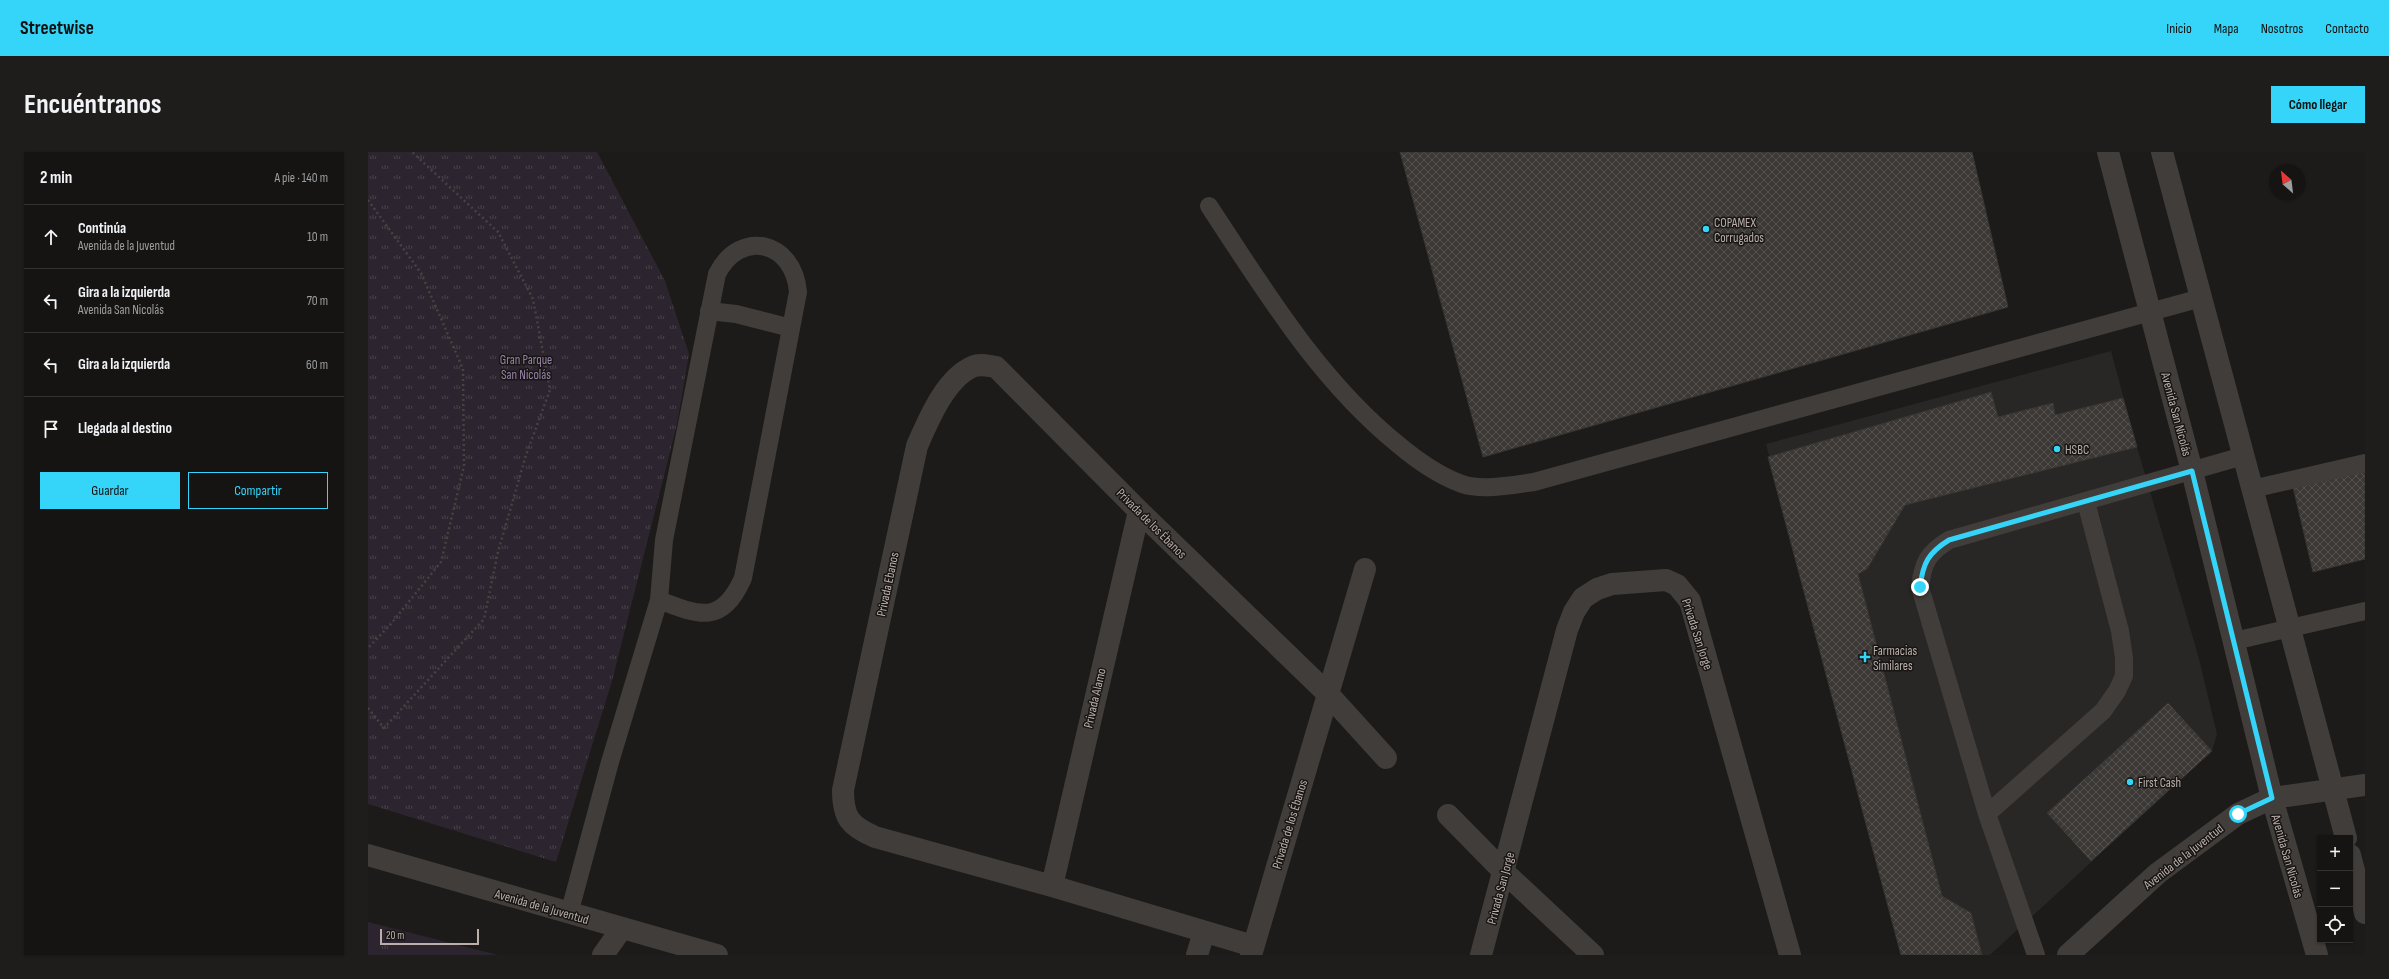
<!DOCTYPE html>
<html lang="es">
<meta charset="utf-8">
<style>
:root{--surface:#151413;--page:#1e1d1c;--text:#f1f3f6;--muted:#9d9ea0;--line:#343333;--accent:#34d5f9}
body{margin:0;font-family:"Sofia Sans Condensed",sans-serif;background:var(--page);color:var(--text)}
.controls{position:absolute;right:12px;bottom:12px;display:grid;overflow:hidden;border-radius:0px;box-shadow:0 1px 3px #0004}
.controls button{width:36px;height:36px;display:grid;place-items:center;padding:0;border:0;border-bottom:1px solid var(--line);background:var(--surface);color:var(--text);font:20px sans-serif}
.compass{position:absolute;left:1901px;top:12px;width:36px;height:36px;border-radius:50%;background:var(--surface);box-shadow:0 1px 3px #0004;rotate:332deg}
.scale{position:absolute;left:12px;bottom:10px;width:99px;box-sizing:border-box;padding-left:4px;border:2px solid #bcafab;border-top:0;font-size:11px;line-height:14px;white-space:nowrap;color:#bcafab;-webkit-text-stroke:3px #171614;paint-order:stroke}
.stop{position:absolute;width:12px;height:12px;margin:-9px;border:3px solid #34d5f9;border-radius:50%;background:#fff}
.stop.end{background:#34d5f9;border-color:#fff;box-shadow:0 1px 4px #0008}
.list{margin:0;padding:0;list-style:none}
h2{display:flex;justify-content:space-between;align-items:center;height:52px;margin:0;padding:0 16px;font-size:17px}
h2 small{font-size:13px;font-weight:400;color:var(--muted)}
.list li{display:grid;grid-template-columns:26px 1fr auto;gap:12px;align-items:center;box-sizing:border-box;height:64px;padding:0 16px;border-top:1px solid var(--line)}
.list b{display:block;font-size:15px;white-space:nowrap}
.list p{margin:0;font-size:13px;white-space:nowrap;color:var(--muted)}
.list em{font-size:13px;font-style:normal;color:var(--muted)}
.actions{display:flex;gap:8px;padding:12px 16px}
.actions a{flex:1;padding:9px 0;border:1px solid var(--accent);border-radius:0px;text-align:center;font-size:14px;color:var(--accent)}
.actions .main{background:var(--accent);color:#111}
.icon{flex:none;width:22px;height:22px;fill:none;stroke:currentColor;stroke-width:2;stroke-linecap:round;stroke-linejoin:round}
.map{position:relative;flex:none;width:1997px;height:803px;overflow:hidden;border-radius:0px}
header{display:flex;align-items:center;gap:24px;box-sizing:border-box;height:56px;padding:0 20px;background:var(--accent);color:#111}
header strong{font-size:19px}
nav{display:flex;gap:22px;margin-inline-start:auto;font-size:14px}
.intro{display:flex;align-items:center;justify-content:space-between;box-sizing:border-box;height:96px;padding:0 24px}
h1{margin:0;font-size:28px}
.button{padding:10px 18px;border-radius:0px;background:var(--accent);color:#111;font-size:14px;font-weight:700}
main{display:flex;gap:24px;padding:0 24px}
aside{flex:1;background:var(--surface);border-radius:0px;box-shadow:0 1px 3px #0004}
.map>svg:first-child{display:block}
</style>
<header>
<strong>Streetwise</strong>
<nav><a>Inicio</a><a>Mapa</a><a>Nosotros</a><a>Contacto</a></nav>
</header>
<div class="intro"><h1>Encuéntranos</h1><a class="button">Cómo llegar</a></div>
<main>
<aside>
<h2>2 min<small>A pie · 140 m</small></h2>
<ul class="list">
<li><svg class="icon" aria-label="ahead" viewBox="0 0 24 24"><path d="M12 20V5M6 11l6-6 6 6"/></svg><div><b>Continúa</b><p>Avenida de la Juventud</p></div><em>10 m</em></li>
<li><svg class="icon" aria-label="left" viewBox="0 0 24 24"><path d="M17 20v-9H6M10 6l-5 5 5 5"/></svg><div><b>Gira a la izquierda</b><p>Avenida San Nicolás</p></div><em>70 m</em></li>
<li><svg class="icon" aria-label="left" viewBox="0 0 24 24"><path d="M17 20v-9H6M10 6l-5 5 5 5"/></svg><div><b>Gira a la izquierda</b></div><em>60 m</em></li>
<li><svg class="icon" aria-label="arrive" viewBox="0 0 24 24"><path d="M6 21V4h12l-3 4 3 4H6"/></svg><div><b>Llegada al destino</b></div></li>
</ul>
<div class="actions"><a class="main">Guardar</a><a>Compartir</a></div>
</aside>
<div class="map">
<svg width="1997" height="803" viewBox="0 0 1997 803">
<defs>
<pattern id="park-tufts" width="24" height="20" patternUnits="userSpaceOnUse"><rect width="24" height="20" fill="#2c252f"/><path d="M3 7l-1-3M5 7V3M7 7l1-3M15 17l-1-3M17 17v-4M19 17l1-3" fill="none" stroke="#49424a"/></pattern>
<pattern id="building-cross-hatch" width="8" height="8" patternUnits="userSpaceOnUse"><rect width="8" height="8" fill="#3b3836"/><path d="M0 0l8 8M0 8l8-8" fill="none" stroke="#555250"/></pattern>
</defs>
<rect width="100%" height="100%" fill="#1c1b19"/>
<!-- built -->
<path fill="#292725" d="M1743 199 1769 295 1830 503 1849 582 1844 599 1622 803H1533L1398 292Z"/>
<!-- grass -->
<path fill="#2c252f" d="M0 770 130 803H0Z"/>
<!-- park -->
<path fill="url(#park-tufts)" d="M0 0H229L297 129 321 202 309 272 244 529 188 710 0 652Z
M0 788 56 803H0Z"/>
<!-- building -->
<path fill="url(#building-cross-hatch)" stroke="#383633" d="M1032 0H1604L1640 155 1115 305Z
M1623 240 1630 265 1685 251 1687 263 1755 246 1769 295 1537 353 1499 417 1490 422 1574 744 1603 761 1614 803H1533L1400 305Z
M1997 317V407L1945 420 1925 335Z
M1800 551 1844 599 1723 709 1679 661Z"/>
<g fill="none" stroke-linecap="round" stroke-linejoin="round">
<!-- path -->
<path stroke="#484240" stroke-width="2.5" stroke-dasharray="2 3" stroke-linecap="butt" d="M0 48 53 121 95 217 96 314 73 410 22 473 0 496
M0 556 16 576 116 467 130 400 158 303 182 238 165 147 130 80 44 0"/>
<!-- service -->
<path stroke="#413d3a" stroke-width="18" d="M841 54C897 139 952 230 1032 294 1050 309 1072 324 1094 332 1114 339 1145 333 1166 330L1833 146
M341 159 368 162 423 176
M1884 337 1997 311
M1866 489 1997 459
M1619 662 1735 559 1749 539 1756 524V506L1752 479 1718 350
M201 762 242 610 291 448 296 388 349 122C372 76 426 89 430 140L375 426C354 473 332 464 291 448
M1668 803 1619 662 1552 435C1555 410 1560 401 1581 388L1875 304"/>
<!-- minor -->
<path stroke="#413d3a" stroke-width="22" d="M1080 663 1136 720 1225 803
M684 734 771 359
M885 794 684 734 507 685C482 674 475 666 475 638L549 294C560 269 577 227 604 215 612 211 620 214 628 215L771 359 960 542 1018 606
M829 803 836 780
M883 803 997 417
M1113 803 1199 478 1206 460 1215 446 1229 437 1244 432 1298 428 1309 433 1322 449 1422 803"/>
<!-- tertiary -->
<path stroke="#413d3a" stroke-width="22" d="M1740 0 1824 319 1904 646 1949 803
M1794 0 1978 686
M0 703 349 803
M1982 703 1997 761
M235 803 254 776
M1700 803 1790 721 1870 662 1904 646 1997 633"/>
</g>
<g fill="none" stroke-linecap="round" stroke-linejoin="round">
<!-- route -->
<path stroke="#34d5f9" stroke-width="5" d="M1552 435C1555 411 1560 401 1581 388L1824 319 1904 646 1870 662"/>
</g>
<!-- markers -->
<g fill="#34d5f9" stroke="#171614" stroke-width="1.5">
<circle cx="1338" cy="77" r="4"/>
<circle cx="1689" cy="297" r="4"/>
<path d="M1495 499h4v4h4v4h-4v4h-4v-4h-4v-4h4z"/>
<circle cx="1762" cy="630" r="4"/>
</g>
<g text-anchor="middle" stroke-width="3" stroke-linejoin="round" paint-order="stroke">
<!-- poi labels -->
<g font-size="13" fill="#bcafab" stroke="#171614" text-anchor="start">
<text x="1346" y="75">COPAMEX<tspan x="1346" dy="15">Corrugados</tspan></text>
<text x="1697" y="302">HSBC</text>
<text x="1505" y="503">Farmacias<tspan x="1505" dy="15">Similares</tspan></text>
<text x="1770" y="635">First Cash</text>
</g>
<!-- park labels -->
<g font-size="13" fill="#9882a7" stroke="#171614">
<text x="158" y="212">Gran Parque<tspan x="158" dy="15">San Nicolás</tspan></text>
</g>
<!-- street labels -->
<g font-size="13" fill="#bcafab" stroke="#171614">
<text transform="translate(1809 262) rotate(75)" y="5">Avenida San Nicolás</text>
<text transform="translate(784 371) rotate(45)" y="5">Privada de los Ébanos</text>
<text transform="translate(519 432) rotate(-78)" y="5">Privada Ebanos</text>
<text transform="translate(1330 482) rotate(72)" y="5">Privada San Jorge</text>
<text transform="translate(726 546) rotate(-77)" y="5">Privada Alamo</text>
<text transform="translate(921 672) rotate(-73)" y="5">Privada de los Ébanos</text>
<text transform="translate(1815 704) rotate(-38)" y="5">Avenida de la Juventud</text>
<text transform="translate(1920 704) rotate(74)" y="5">Avenida San Nicolás</text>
<text transform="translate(1132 736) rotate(-75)" y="5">Privada San Jorge</text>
<text transform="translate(174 754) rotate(16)" y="5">Avenida de la Juventud</text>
</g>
</g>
</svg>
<div class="controls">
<button>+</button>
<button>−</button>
<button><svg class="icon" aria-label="locate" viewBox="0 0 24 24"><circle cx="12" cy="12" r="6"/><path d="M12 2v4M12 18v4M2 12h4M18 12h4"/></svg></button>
</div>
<svg class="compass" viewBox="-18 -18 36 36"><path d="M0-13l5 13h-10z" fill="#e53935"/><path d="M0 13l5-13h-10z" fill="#9d9ea0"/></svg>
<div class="scale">20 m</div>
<div class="stop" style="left:1870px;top:662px"></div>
<div class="stop end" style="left:1552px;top:435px"></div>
</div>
</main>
